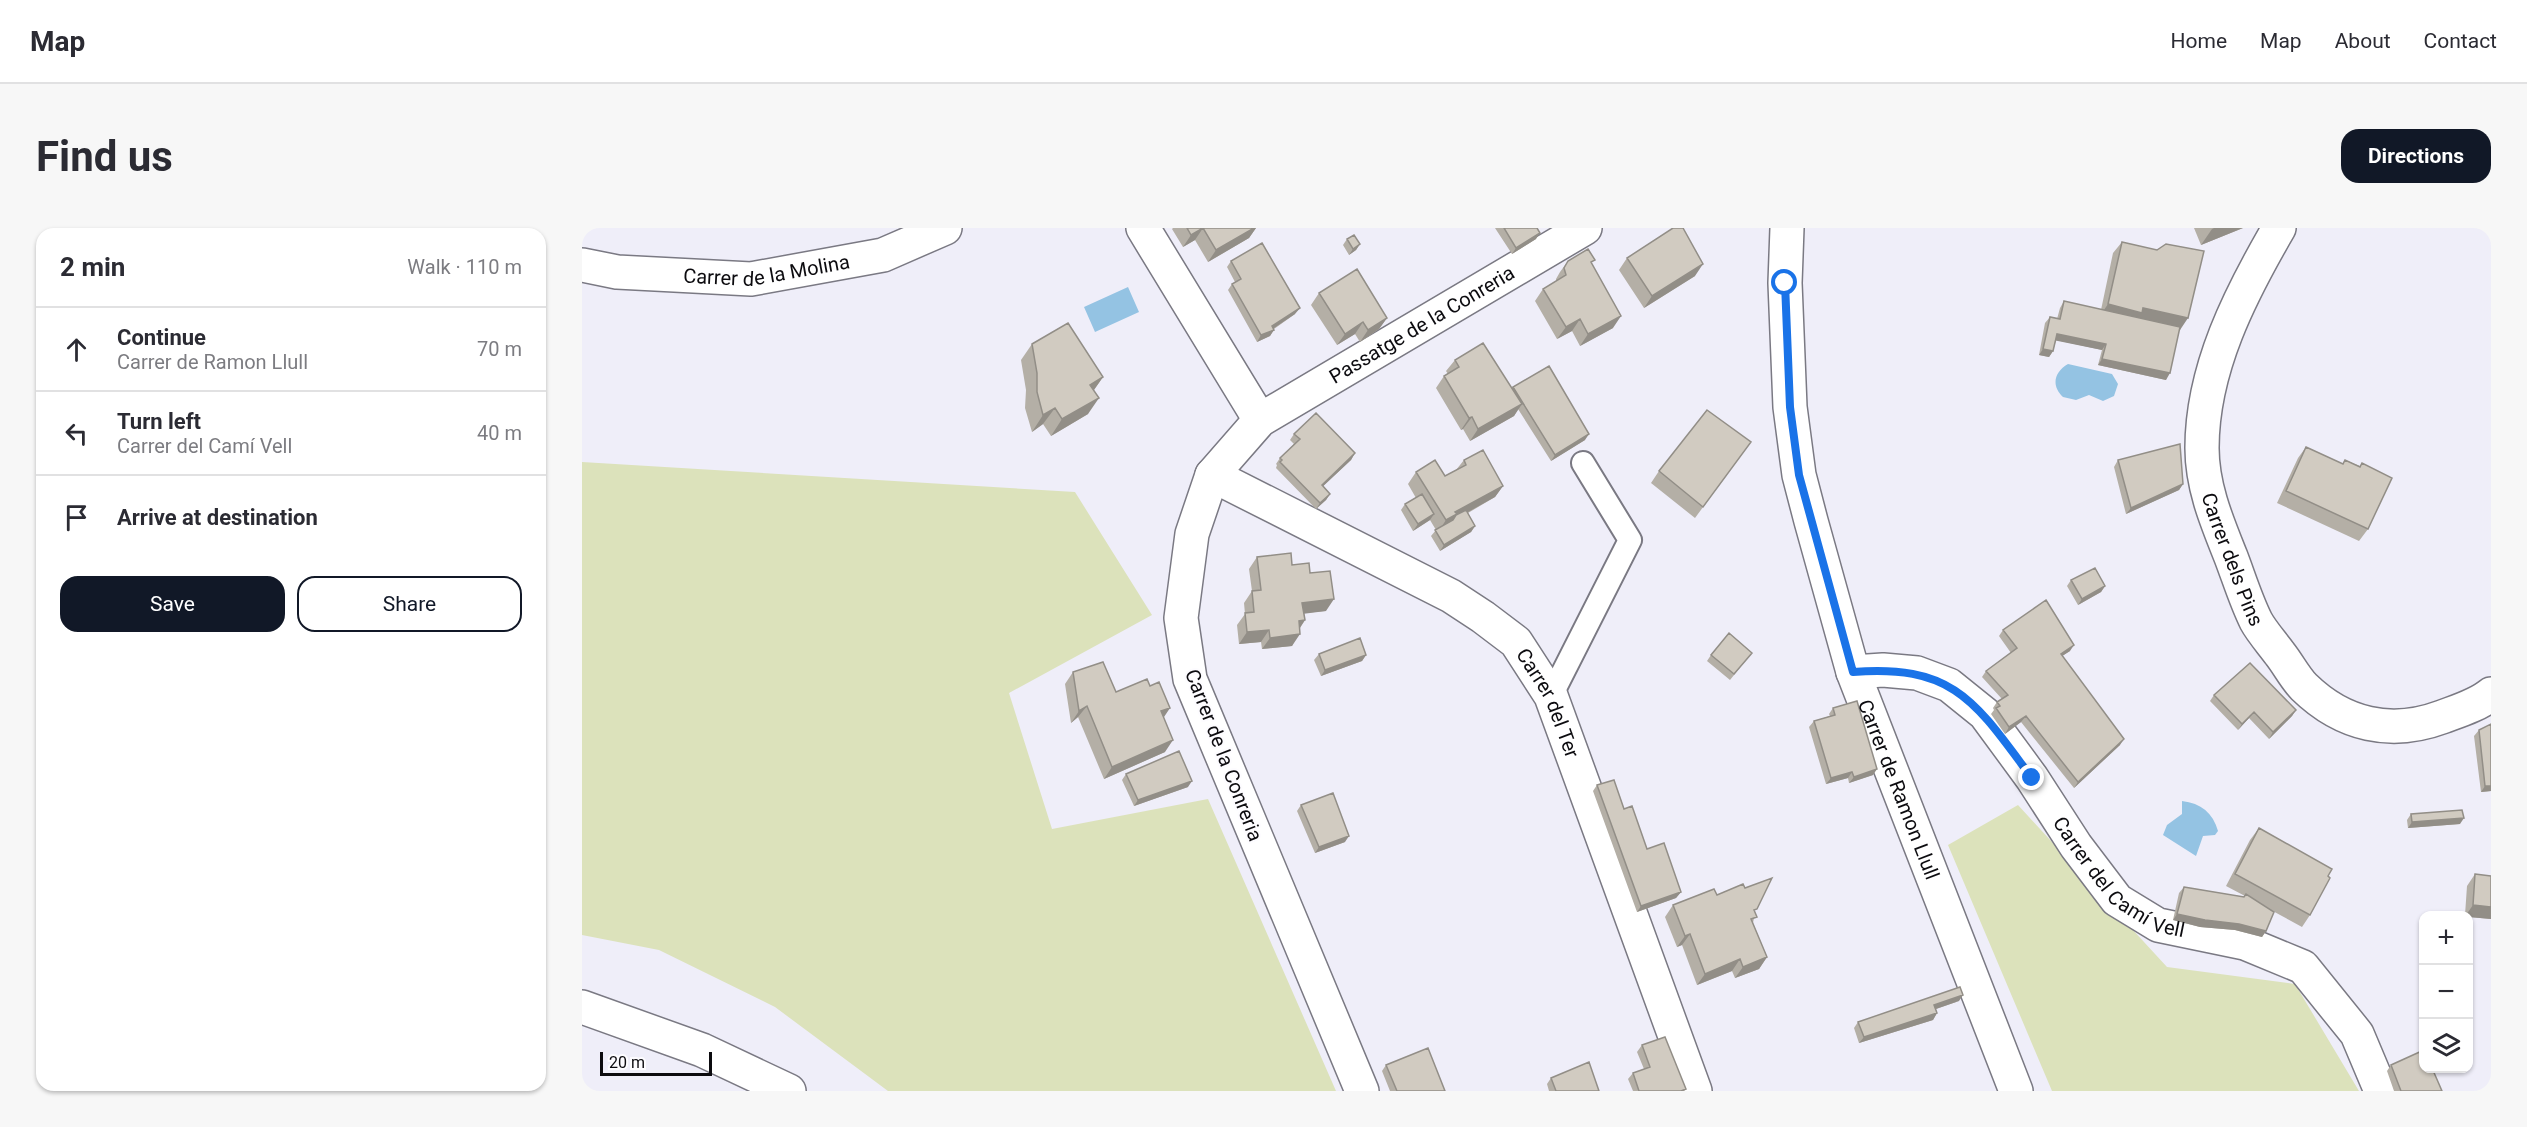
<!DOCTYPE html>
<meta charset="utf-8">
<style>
:root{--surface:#fff;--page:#f7f7f7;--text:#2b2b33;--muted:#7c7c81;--line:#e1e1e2;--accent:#111827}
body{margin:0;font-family:Roboto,sans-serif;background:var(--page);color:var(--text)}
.controls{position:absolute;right:18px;bottom:18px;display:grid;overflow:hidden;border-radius:12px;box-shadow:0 2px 4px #0004}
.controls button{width:54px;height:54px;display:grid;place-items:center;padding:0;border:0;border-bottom:2px solid var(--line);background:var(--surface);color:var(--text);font:30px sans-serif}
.scale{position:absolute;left:18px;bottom:15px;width:112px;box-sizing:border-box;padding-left:6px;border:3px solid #0c0b0f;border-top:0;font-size:16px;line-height:21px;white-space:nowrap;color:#0c0b0f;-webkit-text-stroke:4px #fdfcff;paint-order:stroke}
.stop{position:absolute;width:18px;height:18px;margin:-14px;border:4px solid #1a73e8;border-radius:50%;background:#fff}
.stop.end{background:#1a73e8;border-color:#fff;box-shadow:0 2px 6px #0008}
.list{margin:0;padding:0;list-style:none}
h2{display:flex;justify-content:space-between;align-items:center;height:78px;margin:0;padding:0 24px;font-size:26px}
h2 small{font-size:20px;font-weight:400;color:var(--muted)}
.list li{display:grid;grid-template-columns:39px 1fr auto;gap:18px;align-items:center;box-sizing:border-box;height:84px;padding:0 24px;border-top:2px solid var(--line)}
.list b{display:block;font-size:22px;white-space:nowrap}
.list p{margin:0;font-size:20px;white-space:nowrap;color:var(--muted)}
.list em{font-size:20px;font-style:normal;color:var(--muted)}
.actions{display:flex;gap:12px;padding:18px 24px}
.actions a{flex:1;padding:14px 0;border:2px solid var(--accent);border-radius:18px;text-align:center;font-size:21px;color:var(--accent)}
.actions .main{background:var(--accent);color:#fff}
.icon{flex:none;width:33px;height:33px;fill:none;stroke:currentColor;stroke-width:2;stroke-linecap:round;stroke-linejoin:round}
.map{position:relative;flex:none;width:1909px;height:863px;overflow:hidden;border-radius:18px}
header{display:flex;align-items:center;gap:36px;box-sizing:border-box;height:84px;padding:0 30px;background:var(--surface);border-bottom:2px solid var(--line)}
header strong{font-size:28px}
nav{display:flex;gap:33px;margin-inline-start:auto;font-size:21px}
.intro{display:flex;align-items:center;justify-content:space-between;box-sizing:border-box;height:144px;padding:0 36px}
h1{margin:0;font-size:42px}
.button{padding:15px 27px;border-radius:18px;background:var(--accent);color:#fff;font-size:21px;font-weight:700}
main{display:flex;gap:36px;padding:0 36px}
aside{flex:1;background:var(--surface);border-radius:18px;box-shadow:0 2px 4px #0004}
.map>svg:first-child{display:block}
</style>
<header>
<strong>Map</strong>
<nav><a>Home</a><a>Map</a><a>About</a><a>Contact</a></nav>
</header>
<div class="intro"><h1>Find us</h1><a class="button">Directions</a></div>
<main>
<aside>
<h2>2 min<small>Walk · 110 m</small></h2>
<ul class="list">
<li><svg class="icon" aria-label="ahead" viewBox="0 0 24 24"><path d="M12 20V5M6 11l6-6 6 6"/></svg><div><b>Continue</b><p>Carrer de Ramon Llull</p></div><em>70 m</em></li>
<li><svg class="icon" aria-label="left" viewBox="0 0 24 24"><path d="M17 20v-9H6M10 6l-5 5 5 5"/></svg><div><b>Turn left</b><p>Carrer del Camí Vell</p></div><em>40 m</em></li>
<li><svg class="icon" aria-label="arrive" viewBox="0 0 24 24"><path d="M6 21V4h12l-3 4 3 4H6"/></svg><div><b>Arrive at destination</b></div></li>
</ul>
<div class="actions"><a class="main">Save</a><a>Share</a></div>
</aside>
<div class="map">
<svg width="1909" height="863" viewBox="0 0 1909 863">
<rect width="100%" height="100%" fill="#efeef9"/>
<!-- green -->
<path fill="#dce2bb" d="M0 234 493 264 570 387 427 465 470 601 626 571 754 863H306L193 779 77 722 0 707Z
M1436 577 1585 739 1713 756 1777 863H1470L1366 617Z"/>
<!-- water -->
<path fill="#94c3e3" d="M546 59 557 84 513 104 502 79Z
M1486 136 1530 146 1536 156 1532 168 1521 173 1507 167 1494 172 1481 169C1469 158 1472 144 1486 136Z
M1600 573C1619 575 1631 585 1636 603L1633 607 1621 608 1614 628 1581 607 1585 597 1600 586Z"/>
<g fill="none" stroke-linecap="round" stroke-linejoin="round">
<defs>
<path id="service" d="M969 468 1048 312 1001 235"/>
<g id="minor">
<path d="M561 0 678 192"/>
<path id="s1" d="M1205 0 1203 55 1208 179 1217 247 1229 293 1271 444 1434 863"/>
<path id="s2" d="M1697 0C1658 67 1620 141 1620 220 1620 259 1635 294 1649 329 1657 350 1664 373 1674 393 1680 404 1690 415 1698 426 1706 436 1713 450 1722 459 1761 497 1809 508 1860 489 1876 483 1896 477 1909 466"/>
<path id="s3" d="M0 37 35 44 169 51 301 27 363 0"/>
<path id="s4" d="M630 247 869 368 901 389 934 414 969 468 1113 863"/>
<path id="s5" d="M1271 444 1301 442 1335 445 1367 457 1403 486 1450 550 1494 618 1535 672 1576 697 1663 715 1721 739 1775 806 1799 863"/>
<path id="s6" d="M780 863 608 451 599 390 610 306 630 247 678 192 1003 0"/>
</g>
<path id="trunk" d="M0 779 120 822 207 863"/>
</defs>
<!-- service casing -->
<use href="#service" stroke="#7a7983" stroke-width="26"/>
<!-- minor casing -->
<use href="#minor" stroke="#7a7983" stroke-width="36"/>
<!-- trunk casing -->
<use href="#trunk" stroke="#7a7983" stroke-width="36"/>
<!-- service -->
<use href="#service" stroke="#fff" stroke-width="22"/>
<!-- minor -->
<use href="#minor" stroke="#fff" stroke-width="33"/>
<!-- trunk -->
<use href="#trunk" stroke="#fff" stroke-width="33"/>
</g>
<!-- wall -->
<path fill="#b4afa6" d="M591 0H674L667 10 626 34 613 12 601 19 590 1Z
M913 0H955L954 11 930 26Z
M1612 0H1661L1619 17Z
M765 11 778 16 774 22 767 27 761 17Z
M1540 14 1597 102 1584 152 1516 137 1520 122 1474 112 1471 123 1467 129 1457 127 1463 95 1468 89 1475 91 1478 80 1482 73 1519 82 1531 25Z
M1045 30 1113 48 1062 80 1037 42Z
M649 33 713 86 692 101 688 108 675 114 646 62 650 56 653 54 645 39Z
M986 33 1010 36 1031 100 998 118 990 103 975 111 953 73 961 61 974 53V51L978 44Z
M737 65 805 90 797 101 778 114 773 106 755 117 729 77Z
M450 116 521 149 512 162 506 186 469 208 461 196 450 204 443 180 444 162 439 132Z
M873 132 930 160 931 159 1003 212 969 233 936 181 932 188 888 213 881 201 879 202 854 160 862 148 866 146 864 143Z
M712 206 773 225 769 232 741 258 748 266 744 272 734 281 694 240 695 237 694 236 698 230 712 216 708 212Z
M1724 219 1760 236 1763 232 1778 238 1780 235 1786 301 1777 313 1695 275 1716 230Z
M1160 226 1113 290 1069 255 1077 243Z
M882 232 921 258 913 269 886 285 893 298 889 304 858 323 849 308 854 302 848 292 831 303 819 282 823 276 834 270 826 256 834 244 863 248 874 242Z
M1536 232 1601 256 1597 262 1544 286 1532 239Z
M675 329 710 337 728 345 744 383 722 385 723 392 718 400 710 418 680 421 679 414 657 416 655 397 663 386 662 375 670 363 667 341Z
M1489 352 1523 358 1519 364 1496 377 1485 358Z
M1421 402 1488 423 1480 428 1538 517 1492 560 1439 494 1423 506 1409 486 1412 482 1411 480 1415 474 1420 471 1400 449 1404 443 1429 425 1417 408Z
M737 426 784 427 780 433 739 448 732 432Z
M1129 427 1165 431 1148 452 1125 433Z
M491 444 534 464 583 524 522 551 496 489 489 495 483 456Z
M1632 467 1714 482 1710 488 1687 511 1667 490 1656 502 1628 473Z
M1251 480 1291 547 1267 555 1266 550 1244 556 1227 499 1232 493 1248 488 1247 486Z
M1897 502 1909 563 1899 564 1892 508Z
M544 546 606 559 552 578 540 552Z
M1015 557 1042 581 1065 621 1099 664 1094 670 1055 684 1011 563Z
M719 577 763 614 733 625 715 583Z
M1829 586 1878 596 1826 600 1825 592Z
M1677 600 1728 687 1720 699 1687 681 1684 703 1680 709 1653 702 1618 699 1591 692 1597 665 1602 659 1662 669 1663 668 1644 658 1668 612Z
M1893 646 1909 648V691L1887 689V687H1883L1885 658Z
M1135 667 1173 685 1171 695 1185 729 1177 741 1153 750 1150 743 1115 757 1100 717 1095 719 1083 689 1091 677Z
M1377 773 1354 781 1355 785 1351 792 1277 815 1272 800 1276 794Z
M1060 817 1103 863H1051L1046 851 1051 845 1062 841 1055 824Z
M804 837 863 863H808L800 843Z
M1809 837 1860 863H1812L1805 843Z
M969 850 1017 863H967L965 856Z"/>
<!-- shaded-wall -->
<path fill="#928e87" d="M621 0 613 12 601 19 609 7Z
M672 0H674L667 10 626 34 634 22Z
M1632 0H1661L1619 17 1630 1Z
M958 5 954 11 930 26 934 20Z
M778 16 774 22 767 27 771 21Z
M1121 36 1113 48 1062 80 1070 68Z
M1526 76 1561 80 1606 90 1598 102 1518 88Z
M718 80 713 86 686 104 690 98Z
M1039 88 1031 100 998 118 1006 106Z
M805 90 797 101 778 114 786 102Z
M998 91 990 103 975 111 984 99Z
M781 94 773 106 755 117 763 106Z
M692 102 688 108 675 114 679 107Z
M1475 106 1524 116 1520 122 1471 112Z
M1461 121 1471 123 1467 129 1457 127Z
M1520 131 1588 145 1584 152 1516 137Z
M521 149 509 166 508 157Z
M517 170 506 186 469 208 480 191Z
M940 176 932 188 888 213 896 201Z
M473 180 461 196 450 204 461 187Z
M890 189 881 201 879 202 887 190Z
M1007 206 1003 212 969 233 973 227Z
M773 225 769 232 736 263 740 257Z
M1601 256 1597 262 1544 286 1549 280Z
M921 258 913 269 870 293 856 304 864 292 873 284Z
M748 266 744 272 734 281 738 275Z
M852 286 848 292 831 303 836 296Z
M893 298 889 304 858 323 862 317Z
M1523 358 1519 364 1496 377 1500 371Z
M752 371 744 383 712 387 720 375Z
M723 392 715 404 717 393Z
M687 402 679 414 657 416 665 404Z
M718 406 710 418 680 421 688 410Z
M1492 417 1488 423 1474 432 1479 426Z
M784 427 780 433 739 448 743 442Z
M505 478 496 489 489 495 497 483Z
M588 480 580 492 579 483Z
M1714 482 1710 488 1687 511 1691 504Z
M1672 484 1667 490 1656 502 1660 496Z
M1444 488 1439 494 1423 506 1427 499Z
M1542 511 1538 517 1492 560 1496 554Z
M591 512 583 524 522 551 530 539Z
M1295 541 1291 547 1267 555 1272 549Z
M1270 544 1266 550 1244 556 1249 550Z
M610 553 606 559 552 578 556 572Z
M1903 558H1909V563L1899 564Z
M1882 590 1878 596 1826 600 1830 594Z
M767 608 763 614 733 625 737 619Z
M1099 664 1094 670 1055 684 1059 678Z
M1891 677 1909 679V691L1887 689V687H1884Z
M1595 686 1657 696 1684 703 1680 709 1653 702 1618 699 1591 692Z
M1108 706 1100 717 1095 719 1103 708Z
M1185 729 1177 741 1153 750 1161 739Z
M1158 731 1150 743 1115 757 1123 746Z
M1381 767 1377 773 1348 783 1352 777Z
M1355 785 1351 792 1277 815 1282 809Z"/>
<!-- building -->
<path fill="#d1cbc1" stroke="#928e87" stroke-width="1.5" d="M605 0H621L609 7Z
M621 0H672L634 22Z
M922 0H955L958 5 934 20Z
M1091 0H1101L1121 36 1070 68 1045 30Z
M772 7 778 16 771 21 765 11Z
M1540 14 1575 22 1584 16 1622 23 1606 90 1561 80 1560 85 1526 76Z
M680 15 718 80 690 98 692 102 679 107 650 56 659 51 649 33Z
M1006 21 1013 32 1009 34 1039 88 1006 106 998 91 984 99 961 61 984 47 982 40 986 33Z
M775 41 805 90 786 102 781 94 763 106 737 65Z
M1482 73 1598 99 1588 145 1520 131 1524 116 1475 106 1471 123 1461 121 1468 89 1478 91Z
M486 95 521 149 508 157 517 170 480 191 473 180 461 187 455 164V145L450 116Z
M901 115 940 176 896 201 890 189 887 190 862 148 877 139 873 132Z
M967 138 1007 206 973 227 931 159Z
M1125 182 1169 214 1121 279 1077 243Z
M734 185 773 225 740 257 748 266 738 275 698 234 700 232 698 230 718 211 712 206Z
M1598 216 1601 256 1549 280 1536 232Z
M1724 219 1761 236 1763 232 1778 239 1780 235 1810 250 1786 301 1704 263Z
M901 222 921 258 873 284 875 286 864 292 834 244 853 232 863 248 884 237 882 232Z
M840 266 852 286 836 296 823 276Z
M884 282 893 298 862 317 853 302 871 292 874 287Z
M709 325 710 337 727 335 728 345 748 343 752 371 720 375 723 392 717 393 718 406 688 410 687 402 665 404 663 385 672 384 670 363 679 362 675 329Z
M1513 340 1523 358 1500 371 1489 352Z
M1464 372 1492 417 1479 426 1542 511 1496 554 1444 488 1427 499 1414 480 1418 478 1415 474 1426 467 1404 443 1435 420 1421 402Z
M1147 405 1170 425 1152 446 1129 427Z
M778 410 784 427 743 442 737 426Z
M521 434 534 464 565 451 568 458 577 454 588 480 579 483 591 512 530 539 505 478 497 483 491 444Z
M1668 435 1714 482 1691 504 1672 484 1660 496 1632 467Z
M1275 473 1295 541 1272 549 1270 544 1249 550 1232 493 1253 487 1251 480Z
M1909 496V558H1903L1897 502Z
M597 523 610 553 556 572 544 546Z
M1032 552 1042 581 1050 578 1065 621 1082 615 1099 664 1059 678 1015 557Z
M751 565 767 608 737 619 719 577Z
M1880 582 1882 590 1830 594 1829 586Z
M1677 600 1750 641 1746 648 1748 650 1728 687 1653 646Z
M1893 646 1909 648V679L1891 677Z
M1190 650 1175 681 1172 682 1175 689 1169 691 1185 729 1161 739 1158 731 1123 746 1108 706 1103 708 1091 677 1132 661 1135 667 1161 656 1163 660Z
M1602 659 1662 669 1664 666 1692 684 1684 703 1657 696 1623 692 1595 686Z
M1378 759 1381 767 1352 777 1355 785 1282 809 1276 794Z
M1083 809 1104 861 1099 863H1057L1051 845 1068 839 1060 817Z
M846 820 863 863H815L804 837Z
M1842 822V840H1850L1860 863H1819L1809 837Z
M1007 834 1017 863H974L969 850Z"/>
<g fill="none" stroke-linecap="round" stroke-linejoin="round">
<!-- route -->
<path stroke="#1a73e8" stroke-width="8" d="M1203 55 1208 179 1217 247 1271 444C1373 436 1394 475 1450 550"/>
</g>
<g text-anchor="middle" stroke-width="4.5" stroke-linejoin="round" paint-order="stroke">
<!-- street labels -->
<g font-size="20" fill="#0c0b0f" stroke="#fdfcff">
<text dy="7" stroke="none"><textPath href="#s3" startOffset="186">Carrer de la Molina</textPath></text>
<text dy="7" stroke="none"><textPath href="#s6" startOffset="916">Passatge de la Conreria</textPath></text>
<text dy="7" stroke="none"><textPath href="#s2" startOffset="352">Carrer dels Pins</textPath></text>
<text dy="7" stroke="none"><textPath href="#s4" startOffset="417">Carrer del Ter</textPath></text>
<text transform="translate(642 527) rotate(69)" y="7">Carrer de la Conreria</text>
<text dy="7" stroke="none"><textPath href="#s1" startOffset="578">Carrer de Ramon Llull</textPath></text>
<text dy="7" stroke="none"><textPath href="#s5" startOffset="360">Carrer del Camí Vell</textPath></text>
</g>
</g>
</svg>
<div class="controls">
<button>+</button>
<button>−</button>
<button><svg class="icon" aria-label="layers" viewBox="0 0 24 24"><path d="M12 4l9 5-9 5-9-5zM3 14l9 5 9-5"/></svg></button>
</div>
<div class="scale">20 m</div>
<div class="stop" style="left:1203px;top:55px"></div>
<div class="stop end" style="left:1450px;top:550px"></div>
</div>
</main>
